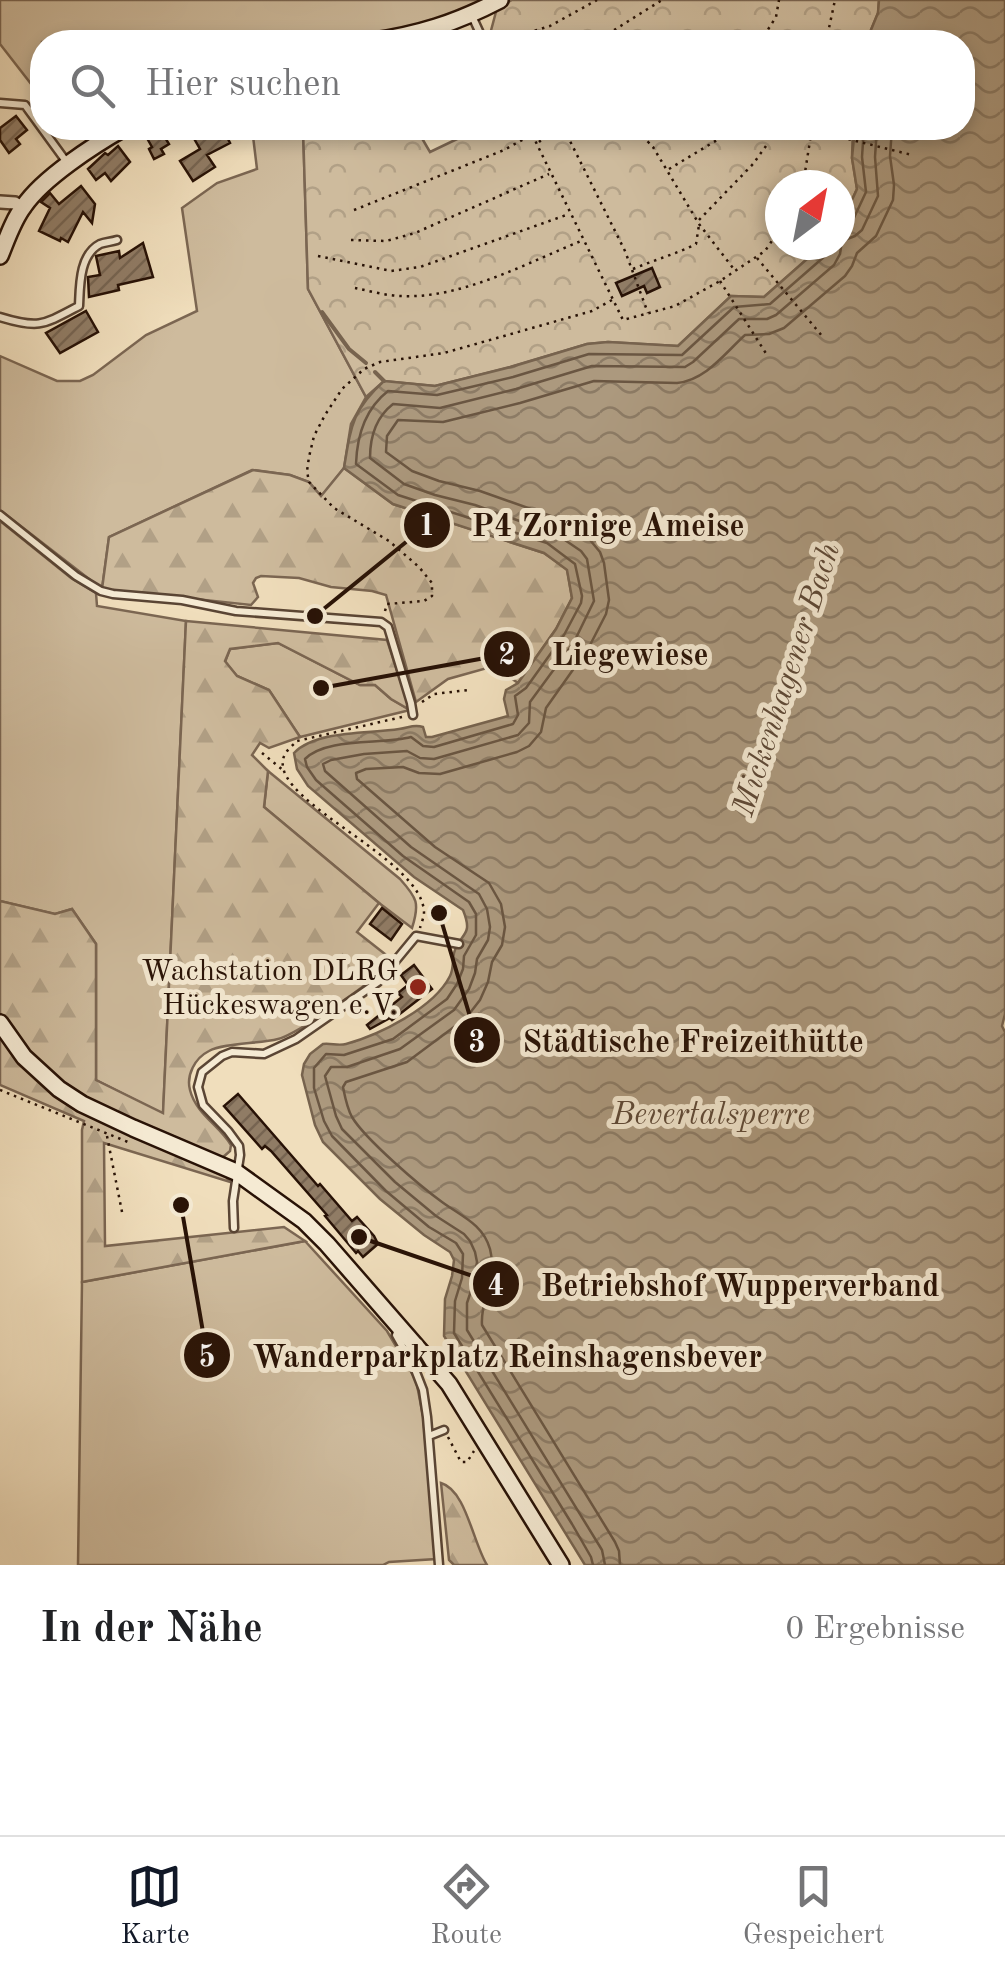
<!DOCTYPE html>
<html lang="de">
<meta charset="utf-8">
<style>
:root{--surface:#fff;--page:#f2f2f2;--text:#202124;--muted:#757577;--line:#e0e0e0;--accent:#111827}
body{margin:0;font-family:"Old Standard TT",serif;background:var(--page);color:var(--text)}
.compass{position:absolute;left:765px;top:170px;width:90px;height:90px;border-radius:50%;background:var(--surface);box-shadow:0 5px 15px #0003;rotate:32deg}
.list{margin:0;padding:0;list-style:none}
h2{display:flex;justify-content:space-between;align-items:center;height:130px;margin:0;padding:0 40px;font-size:42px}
h2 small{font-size:32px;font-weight:400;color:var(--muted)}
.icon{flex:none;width:55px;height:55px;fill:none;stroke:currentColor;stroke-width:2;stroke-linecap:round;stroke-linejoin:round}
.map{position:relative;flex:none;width:1005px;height:1565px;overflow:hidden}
.search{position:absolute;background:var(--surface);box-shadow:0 5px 15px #0003;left:30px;right:30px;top:30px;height:110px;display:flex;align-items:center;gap:25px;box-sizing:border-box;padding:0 35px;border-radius:40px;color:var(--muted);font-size:38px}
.sheet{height:270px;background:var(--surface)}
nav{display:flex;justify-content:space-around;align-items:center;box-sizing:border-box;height:140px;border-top:2px solid var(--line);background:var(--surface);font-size:28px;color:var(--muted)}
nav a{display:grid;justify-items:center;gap:5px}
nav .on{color:var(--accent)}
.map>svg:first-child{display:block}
</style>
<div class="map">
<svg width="1005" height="1565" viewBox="0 0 1005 1565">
<defs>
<pattern id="forest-firs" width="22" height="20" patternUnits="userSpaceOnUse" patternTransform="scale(2.5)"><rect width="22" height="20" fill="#cebb9d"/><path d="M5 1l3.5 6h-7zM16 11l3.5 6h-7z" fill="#b1a086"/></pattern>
<pattern id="park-crowns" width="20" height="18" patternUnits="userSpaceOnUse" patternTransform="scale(2.5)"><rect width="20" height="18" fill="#cebb9d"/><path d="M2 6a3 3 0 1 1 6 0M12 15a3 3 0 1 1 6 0" fill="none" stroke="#b1a086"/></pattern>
<pattern id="water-waves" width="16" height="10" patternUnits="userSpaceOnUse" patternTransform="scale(2.5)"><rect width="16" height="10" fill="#ac997e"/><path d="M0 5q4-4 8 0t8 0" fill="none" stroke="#8c7b65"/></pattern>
<pattern id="building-hatch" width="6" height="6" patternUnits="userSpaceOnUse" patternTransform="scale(2.5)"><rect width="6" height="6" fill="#907c65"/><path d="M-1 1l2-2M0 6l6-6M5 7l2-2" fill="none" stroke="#766451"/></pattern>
</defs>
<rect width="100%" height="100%" fill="#f0debc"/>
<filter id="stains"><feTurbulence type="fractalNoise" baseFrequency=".002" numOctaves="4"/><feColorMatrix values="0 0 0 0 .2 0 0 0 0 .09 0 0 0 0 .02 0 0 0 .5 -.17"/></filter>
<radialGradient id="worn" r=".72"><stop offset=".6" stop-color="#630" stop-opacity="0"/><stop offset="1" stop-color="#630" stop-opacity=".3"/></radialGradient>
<!-- grass -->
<path fill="#cebb9d" stroke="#7b6652" stroke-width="2.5" d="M0 0H484L439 23 400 32 322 42H42V98L0 44Z
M252 128H303L308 289 366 397 351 424 344 468 321 497 309 482 290 475 252 470 109 537 102 589 0 510V356L57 381H80L93 375 146 335 197 311 182 208 217 183 257 169Z
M0 521 71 578 96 593 97 606 186 621 163 1114 96 1080V944L72 909 55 914 0 901Z
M278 643 360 685H375L391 699 410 710 300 737 269 690 237 676 225 662 230 649Z
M268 771 400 879C417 898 420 903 412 928L379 903 264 807Z
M305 1241 387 1331 416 1380 423 1416 436 1559 389 1562 383 1565H78L82 1282Z"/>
<!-- forest -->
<path fill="url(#forest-firs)" stroke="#7b6652" stroke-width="2.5" d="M344 468 393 504 544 553 567 569 572 598 556 629 518 683 494 666 448 679 416 702 386 595 372 591 331 587 299 578 261 576 256 578 253 583 258 597 251 605 102 589 109 537 253 470 290 475 309 482 321 496Z
M186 621 387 640 410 710 391 699 375 685H360L278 643 230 649 225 661 237 676 269 690 300 737 269 748 260 743 252 755 268 771 264 807 379 903 357 932 390 958C384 966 378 975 370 981 354 994 295 1035 278 1039 258 1044 224 1043 209 1051 195 1058 186 1075 190 1090 196 1114 219 1125 231 1145L230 1151 222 1158 101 1107 70 1090 39 1064 0 1013V901L55 914 72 909 96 944V1080L163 1113Z
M0 1033 40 1080 224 1174 230 1182 104 1143 105 1246 284 1227 305 1241 82 1282V1130L84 1121 0 1085Z
M441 1483C466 1490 473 1543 487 1565H454L449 1560Z"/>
<!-- park -->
<path fill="url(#park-crowns)" stroke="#7b6652" stroke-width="2.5" d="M512 0H879L878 13 866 42H491L489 38 497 8Z
M303 128H416L430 152 480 128H853L852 158 857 189 840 226V185H780V245H823L764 297 731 296 678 346 608 342 587 344 510 367 435 386 384 381 366 397 308 289Z"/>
<!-- water -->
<path fill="url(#water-waves)" stroke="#77634e" stroke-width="2.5" d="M879 0H1005V1014L1002 1026 1005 1032V1565H585L444 1336 445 1299 452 1276 454 1260 450 1252 424 1235 380 1199 323 1142 315 1125 302 1075 304 1064 310 1054 323 1044C331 1043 338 1046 346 1044 379 1035 434 1008 450 976 454 968 452 962 454 953 460 932 474 937 463 910L414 877 308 786 297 769 294 753C316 730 369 734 399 729 409 728 413 724 423 727L426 737H432L508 716 504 699 506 690 518 683 556 629 572 598 567 570 544 553 393 504 344 468C351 426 352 410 384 381L435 386 511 367 587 344 608 342 678 346 731 296 764 297 823 245H840V226L857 189 852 158 855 128H962V42H866L878 13Z"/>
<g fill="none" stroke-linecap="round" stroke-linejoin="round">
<!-- shore -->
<path stroke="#6a5642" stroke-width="2.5" d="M840 227 846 226 852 222 866 192 862 157 864 128
M593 1565 591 1557 572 1524 454 1333 455 1301 462 1278 463 1254 456 1243 429 1227 386 1191 332 1136 324 1121 314 1088V1068L326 1054 344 1055 393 1039 447 999 457 984 463 969 464 956 476 935V914L469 902 403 856 316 780 307 767 305 759C327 737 382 745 411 737L423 746 434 747 513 724 518 715 515 696 526 688 564 635 581 603 582 596 575 564 547 543 398 495 356 464C357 435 365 409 388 391L437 395 513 377 589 354 682 355 734 307 770 304 825 256 829 245
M605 1565 602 1550 467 1330V1303L474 1282 477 1262 475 1252 470 1241 464 1234 436 1216 395 1182 342 1129 336 1116 325 1076 331 1067H347L400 1049 454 1010 469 989 475 973 477 959 488 940 490 927 487 909 479 894 411 847 325 771 323 764 331 760 364 754 407 751 420 758 434 759 518 735 529 723 530 702 574 642 594 601 587 559 581 551 556 534 475 505 435 495 404 484 370 458C370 437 375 418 393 404L440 408 516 389 592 366 685 367 693 362 739 319H767L776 315 834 265 840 254 842 241 855 236 862 230 878 196 875 157 877 128
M620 1565 619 1551 615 1542 482 1325C480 1300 497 1275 490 1249 483 1224 461 1216 442 1202 420 1186 365 1139 352 1117 347 1108 345 1097 343 1087L346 1082 407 1062 466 1018 480 1000 488 982 492 962 502 945 505 927 501 904 489 883 435 847 357 779 356 773 366 769 403 767 419 773 440 774 517 752 529 746 541 732 546 708 589 647 606 614 609 600 604 563 600 552 590 540 565 521 480 491 439 481 412 471 386 452 387 436 398 420 443 422 520 403 594 381 677 383C706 380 725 353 745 335L769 334 784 328 845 276 852 266 857 253 876 236 893 200 894 185 890 156 892 128"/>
<!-- stream -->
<path stroke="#77634e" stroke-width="4" d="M322 312 349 349 366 363
M375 372 384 381"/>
</g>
<!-- building -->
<path fill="url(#building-hatch)" stroke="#281206" stroke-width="2.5" d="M16 116 27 130 16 139 20 144 9 153 0 140V128Z
M149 128H179L164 136 169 144 161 149 164 154 154 159 149 149 152 147 143 131Z
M188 128H210L216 137 225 133 230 143 207 155 215 167 193 181 180 161 200 149Z
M118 146 130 162 111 181 105 173 96 180 88 169 105 153 108 155Z
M81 186 95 204 92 223 83 212 68 242 61 238 60 241 39 231 50 208 41 202 50 193 59 204Z
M143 243 153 277 118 285 119 290 89 297 88 277 100 275 96 256 119 251 120 258Z
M652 268 660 287 647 293 644 286 622 296 616 283Z
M86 311 98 332 60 353 46 333Z
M382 908 402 924 391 940 370 924Z
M414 965 432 989 392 1020 390 1018 370 1029 367 1025 402 997 398 993 408 985 401 975Z
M238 1094 318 1186 320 1184 352 1221 357 1217 374 1236 378 1244 363 1257 358 1251 356 1253 325 1216 327 1215 271 1151 265 1146 262 1149 224 1106Z"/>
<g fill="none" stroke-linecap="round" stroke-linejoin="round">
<defs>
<path id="lane" d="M472 16 484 42
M0 103 25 105 68 164
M0 317C39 329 43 325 79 306 80 286 79 255 100 244 105 242 111 242 117 240
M0 515 76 576 101 591 113 594 182 600 236 611 381 622 388 627 411 703 413 715
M234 1228 233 1201 240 1155 239 1146 228 1131 203 1105 198 1087 202 1072 222 1056 232 1052 264 1054 296 1039 378 982 416 936 459 944
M399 1327 396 1335 414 1367 423 1390 427 1417 439 1565
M429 1436 444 1430"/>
<path id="street" d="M0 202 15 203 22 207"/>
<path id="secondary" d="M368 42C418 35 456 23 500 0
M0 256C7 239 13 220 24 206 43 178 94 145 124 128
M0 1023 24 1057 59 1089 82 1104 133 1128 236 1172 304 1221 327 1244 449 1384 561 1565"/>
</defs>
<!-- lane casing -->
<use href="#lane" stroke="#5a4534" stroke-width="11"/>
<!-- street casing -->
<use href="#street" stroke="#5a4534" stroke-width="16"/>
<!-- secondary casing -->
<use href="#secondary" stroke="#281206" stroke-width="20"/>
<!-- path -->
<path stroke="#281206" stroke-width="2.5" stroke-dasharray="2.5 5" stroke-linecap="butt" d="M499 42 550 26 597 0
M595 42 662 0
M760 42 776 17 779 0
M826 42 835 0
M529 128 623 320 675 306 720 281 765 251 780 229
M812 130 912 155
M567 135 625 251 648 313
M641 135 652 128
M539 142C554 128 622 128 641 137 645 138 650 144 653 147L699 224 733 268
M669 169 737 128
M803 185 812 128
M354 210 504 150 531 135
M699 220 753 164 766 146
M351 240 386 241 415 233 549 174
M318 256 391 271 420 267 569 214
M757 258 822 336
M633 269C654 260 676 254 696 244L699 225
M720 281 767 355
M355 288C370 291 387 296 402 296 461 299 527 263 581 241
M385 611 387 604 424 601 432 596V583L419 567 389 541 334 508 309 482 307 471 309 457 314 436 325 415 342 389 364 369 380 362 444 353 592 311 612 300
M422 702 434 694 468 690
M402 717 297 741C292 746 284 752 283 760 275 804 424 859 424 913 424 917 421 924 420 928
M262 753 284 771
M0 1090 128 1142
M107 1136 123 1217
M448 1437 461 1462H467L474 1451"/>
<!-- lane -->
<use href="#lane" stroke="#f5ead3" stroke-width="6"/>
<!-- street -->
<use href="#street" stroke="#f5ead3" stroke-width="11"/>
<!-- secondary -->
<use href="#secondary" stroke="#f5ead3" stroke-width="15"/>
</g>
<!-- markers -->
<circle fill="#8f2418" stroke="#f5ead3" stroke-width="4" cx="418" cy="987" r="10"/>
<g text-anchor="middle" stroke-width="10" stroke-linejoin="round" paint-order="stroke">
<!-- poi labels -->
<g font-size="30" fill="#281206" stroke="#f5ead3" text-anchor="end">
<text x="398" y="980">Wachstation DLRG<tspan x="398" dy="34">Hückeswagen e.V.</tspan></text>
</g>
<!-- water labels -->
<g font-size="32" font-style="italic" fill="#5d4836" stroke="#f5ead3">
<text transform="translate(785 679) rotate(-72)" y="11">Mickenhagener Bach</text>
<text x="711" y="1124">Bevertalsperre</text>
</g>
</g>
<!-- callouts -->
<path fill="none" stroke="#281206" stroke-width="4" d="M315 616L427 525M321 688L507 654M439 913L477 1040M359 1237L496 1284M181 1205L207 1355"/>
<g fill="#281206" stroke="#f5ead3" stroke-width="4">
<circle cx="315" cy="616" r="10"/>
<circle cx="321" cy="688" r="10"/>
<circle cx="439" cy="913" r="10"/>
<circle cx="359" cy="1237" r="10"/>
<circle cx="181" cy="1205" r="10"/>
<circle cx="427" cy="525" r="25"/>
<circle cx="507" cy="654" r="25"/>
<circle cx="477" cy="1040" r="25"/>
<circle cx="496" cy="1284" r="25"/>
<circle cx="207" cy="1355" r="25"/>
</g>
<g font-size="30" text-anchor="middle" font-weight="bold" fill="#fff">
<text x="427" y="535">1</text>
<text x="507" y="664">2</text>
<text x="477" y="1051">3</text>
<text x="496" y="1295">4</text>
<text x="207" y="1366">5</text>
</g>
<g font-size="32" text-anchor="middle" font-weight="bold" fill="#281206" stroke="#f5ead3" stroke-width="10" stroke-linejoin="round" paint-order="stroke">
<text x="608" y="536">P4 Zornige Ameise</text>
<text x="630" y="665">Liegewiese</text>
<text x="693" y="1052">Städtische Freizeithütte</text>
<text x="740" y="1296">Betriebshof Wupperverband</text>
<text x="507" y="1367">Wanderparkplatz Reinshagensbever</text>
</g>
<rect width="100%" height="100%" filter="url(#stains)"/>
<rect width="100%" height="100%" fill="url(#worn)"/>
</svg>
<svg class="compass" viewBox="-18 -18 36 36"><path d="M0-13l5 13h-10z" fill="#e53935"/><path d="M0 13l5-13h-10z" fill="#757577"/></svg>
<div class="search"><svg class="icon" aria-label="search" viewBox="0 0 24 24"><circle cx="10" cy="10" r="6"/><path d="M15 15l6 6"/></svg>Hier suchen</div>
</div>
<section class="sheet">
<h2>In der Nähe<small>0 Ergebnisse</small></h2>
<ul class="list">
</ul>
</section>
<nav>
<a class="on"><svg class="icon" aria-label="map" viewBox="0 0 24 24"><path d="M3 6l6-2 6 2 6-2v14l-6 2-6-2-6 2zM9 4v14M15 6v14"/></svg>Karte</a>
<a><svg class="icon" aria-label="directions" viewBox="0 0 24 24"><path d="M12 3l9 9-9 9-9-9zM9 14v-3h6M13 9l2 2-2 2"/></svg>Route</a>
<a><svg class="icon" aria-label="saved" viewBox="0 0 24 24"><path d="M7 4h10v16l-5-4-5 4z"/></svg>Gespeichert</a>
</nav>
